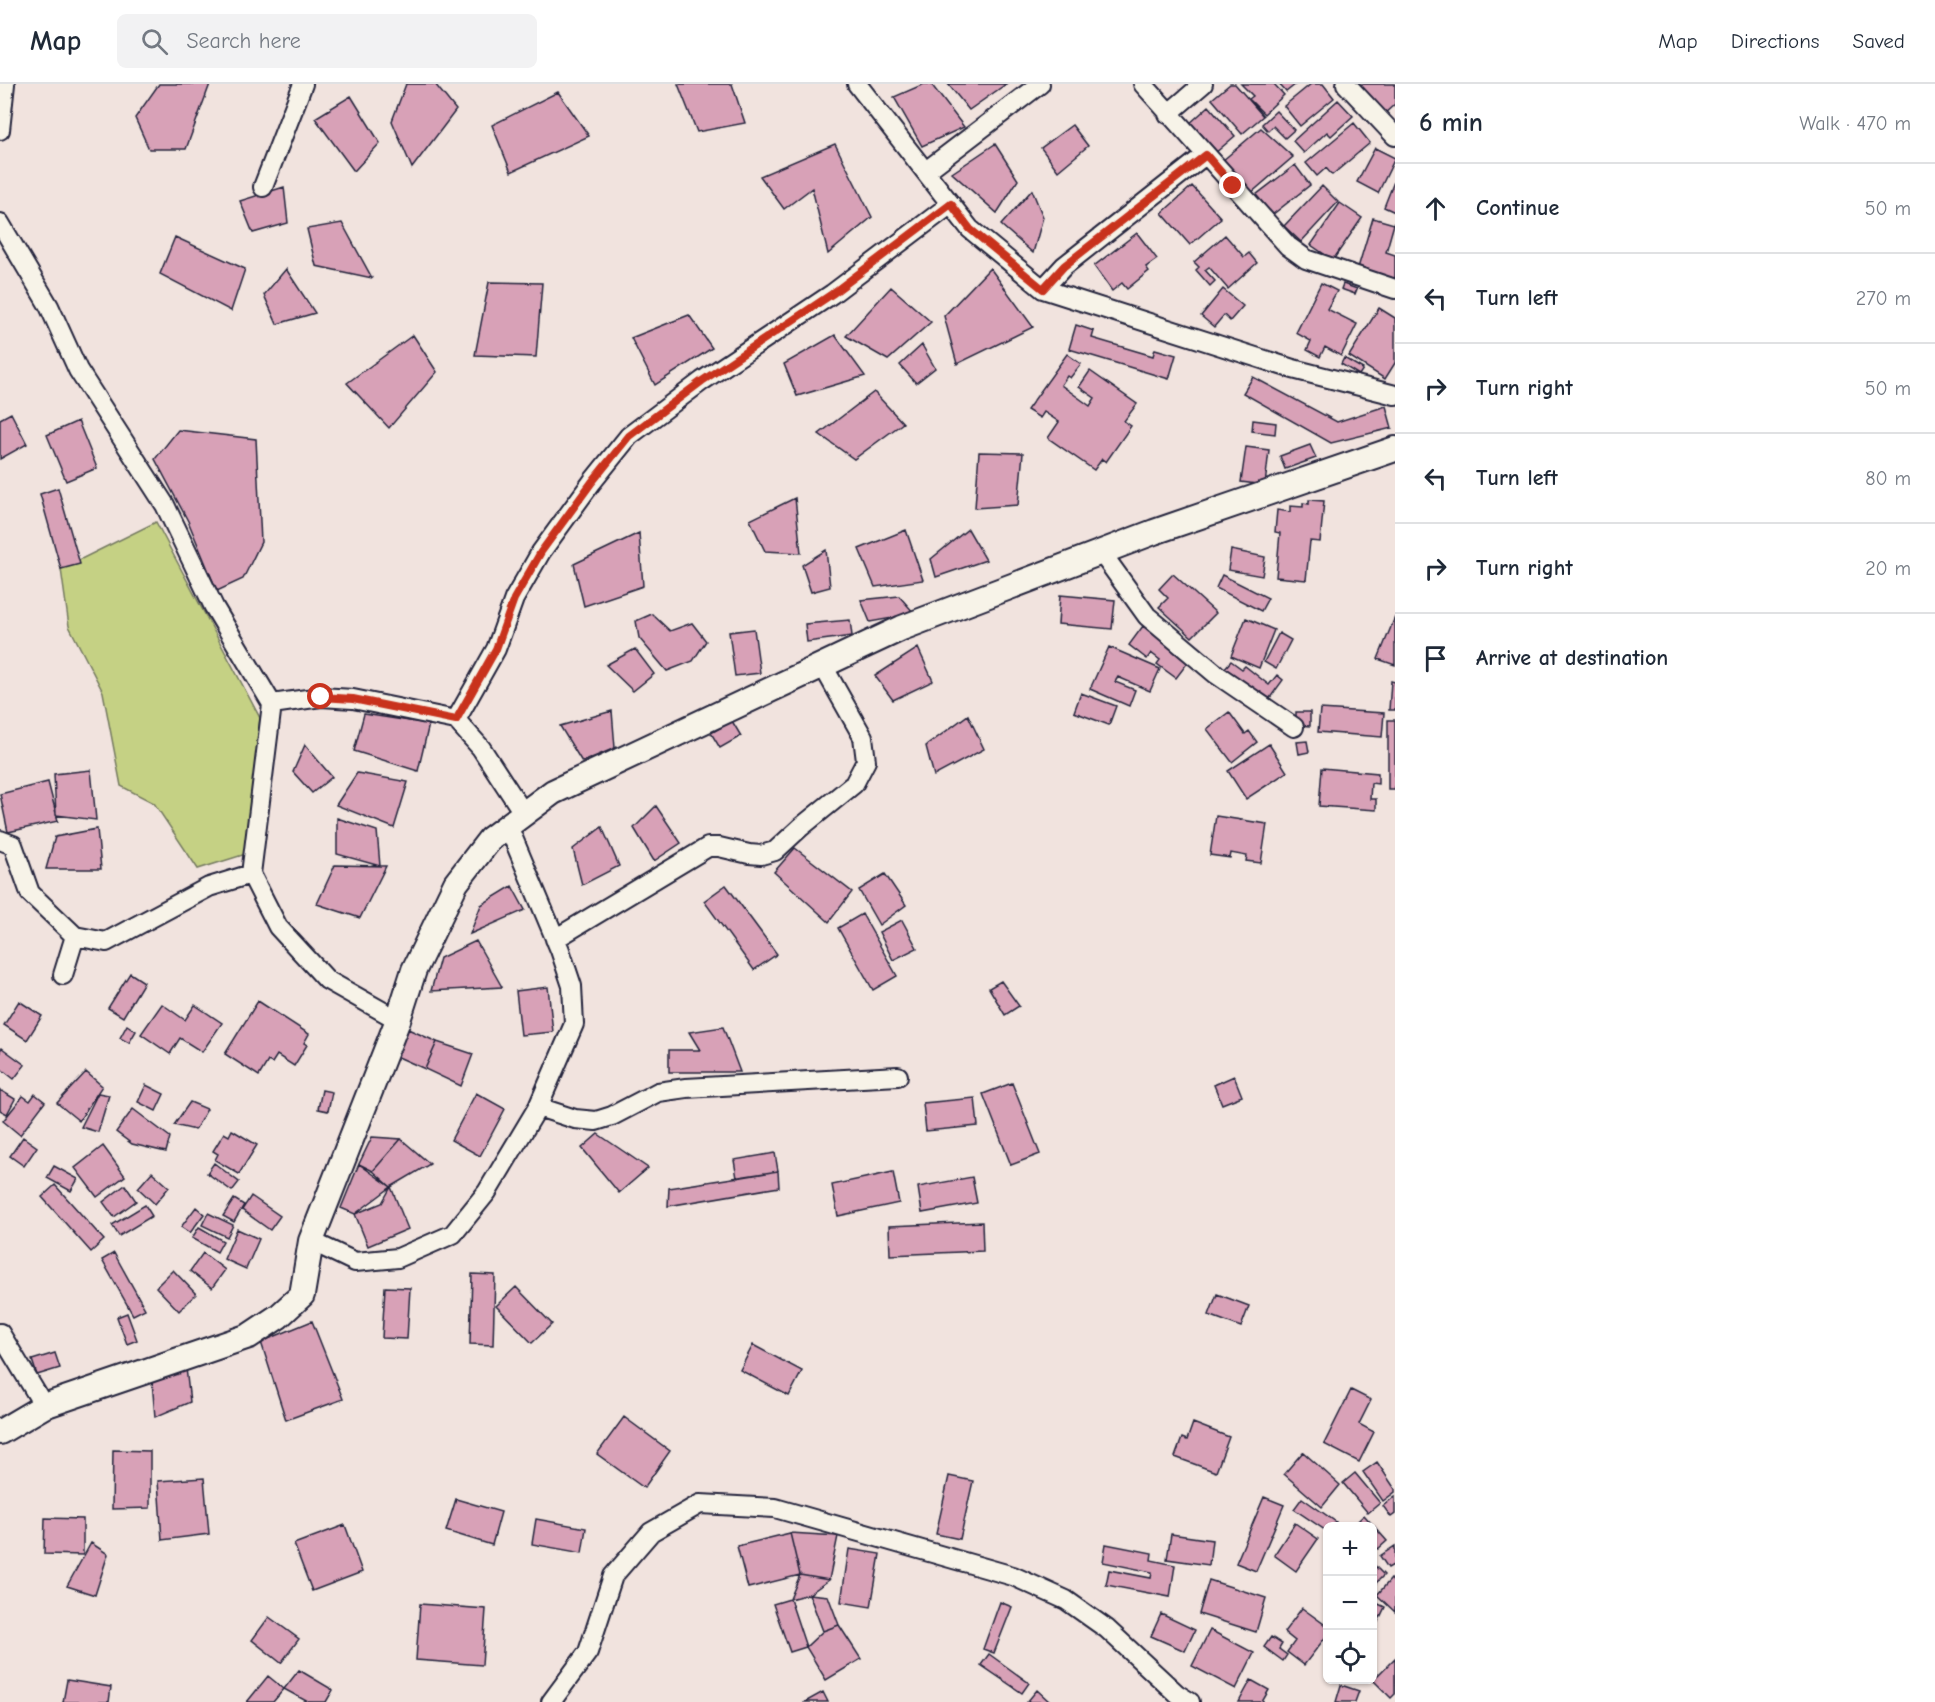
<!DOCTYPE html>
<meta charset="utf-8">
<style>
:root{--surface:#fff;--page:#f2f2f3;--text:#1f2937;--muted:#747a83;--line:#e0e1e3}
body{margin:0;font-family:"Comic Neue",sans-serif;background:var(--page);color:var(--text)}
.controls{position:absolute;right:18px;bottom:18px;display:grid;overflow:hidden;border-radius:9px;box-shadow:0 2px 4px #0004}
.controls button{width:54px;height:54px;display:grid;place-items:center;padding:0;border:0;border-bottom:2px solid var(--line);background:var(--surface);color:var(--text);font:30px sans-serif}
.stop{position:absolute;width:18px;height:18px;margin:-14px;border:4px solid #c8321e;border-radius:50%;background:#fff}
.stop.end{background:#c8321e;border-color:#fff;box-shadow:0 2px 6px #0008}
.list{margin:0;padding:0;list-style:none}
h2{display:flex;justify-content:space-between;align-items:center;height:78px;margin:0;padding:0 24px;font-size:26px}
h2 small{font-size:20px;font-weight:400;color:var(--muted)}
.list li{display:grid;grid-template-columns:39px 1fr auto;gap:18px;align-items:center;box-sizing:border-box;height:90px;padding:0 24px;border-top:2px solid var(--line)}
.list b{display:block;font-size:22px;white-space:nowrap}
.list em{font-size:20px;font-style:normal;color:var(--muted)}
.icon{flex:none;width:33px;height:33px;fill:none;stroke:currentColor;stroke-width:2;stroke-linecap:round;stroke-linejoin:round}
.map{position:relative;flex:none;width:1395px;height:1618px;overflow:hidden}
header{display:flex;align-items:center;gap:36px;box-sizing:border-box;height:84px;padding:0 30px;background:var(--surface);border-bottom:2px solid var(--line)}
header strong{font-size:28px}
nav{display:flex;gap:33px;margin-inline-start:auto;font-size:21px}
.search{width:420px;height:54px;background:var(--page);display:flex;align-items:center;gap:15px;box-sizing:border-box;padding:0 21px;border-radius:9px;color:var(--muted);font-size:22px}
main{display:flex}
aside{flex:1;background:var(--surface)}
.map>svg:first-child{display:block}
</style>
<header>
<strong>Map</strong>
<div class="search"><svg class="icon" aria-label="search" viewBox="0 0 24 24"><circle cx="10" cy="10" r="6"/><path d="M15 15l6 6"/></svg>Search here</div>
<nav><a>Map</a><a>Directions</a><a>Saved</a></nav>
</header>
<main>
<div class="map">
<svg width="1395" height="1618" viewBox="0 0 1395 1618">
<rect width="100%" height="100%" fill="#f1e3de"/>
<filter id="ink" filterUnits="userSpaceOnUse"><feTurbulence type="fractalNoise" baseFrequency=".0167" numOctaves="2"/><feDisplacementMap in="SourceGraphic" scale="12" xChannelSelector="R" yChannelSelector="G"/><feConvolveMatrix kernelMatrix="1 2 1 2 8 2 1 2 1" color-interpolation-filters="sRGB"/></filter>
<g filter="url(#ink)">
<!-- green -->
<path fill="#c5d184" stroke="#747a60" stroke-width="1.5" d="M156 438 260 634 246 770 198 785 154 719 121 702 103 608 69 542 61 485Z"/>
<!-- building -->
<path fill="#d8a1b7" stroke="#22223b" stroke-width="1.5" d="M159 0H210L186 65H149L135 34Z
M406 0H435L456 26 412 84 392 37Z
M678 0H732L745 39 697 48Z
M924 0H931L964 43 922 62 894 13Z
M948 0H1006L969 26Z
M1230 0H1235L1263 32 1242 50 1212 15Z
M1241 0H1274L1284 11 1264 30 1249 15 1253 12Z
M1279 0H1296L1286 8Z
M1311 0H1323L1334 14 1300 42 1284 22Z
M1356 0H1395V20L1383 31Z
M558 8 589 52 511 88 492 41Z
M351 12 380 59 354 87 315 34Z
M1338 16 1353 32 1331 52 1327 48 1304 69 1293 57Z
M1209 22 1235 52 1214 70 1188 41Z
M1276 27 1294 46 1285 54 1273 42 1268 47 1262 40Z
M1354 39 1370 59 1332 91 1326 84 1317 92 1306 79Z
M1072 41 1088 62 1058 87 1041 64Z
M1261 44 1293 73 1250 110 1222 77Z
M835 60 872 133 828 170 812 104 784 125 760 92Z
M995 60 1018 96 997 129 952 89Z
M1375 64 1395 74 1378 109 1357 98Z
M1295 81 1310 101 1272 131 1256 111Z
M1395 95V128L1384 123Z
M1192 102 1221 134 1190 161 1162 129Z
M1322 102 1338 118 1301 158 1284 142Z
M284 103 288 139 253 149 240 117Z
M1032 106 1043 133 1033 169 1001 141Z
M1340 119 1362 134 1333 176 1311 161Z
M1373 134 1394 140 1386 168 1395 171V195L1358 184Z
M342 139 372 194 316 182 307 145Z
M1137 149 1157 175 1146 183 1149 187 1127 205 1122 199 1112 207 1094 182Z
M1225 151 1244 173 1249 169 1257 179 1228 205 1209 183 1205 186 1215 197 1210 202 1196 186 1199 183 1194 178Z
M175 153 245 185 231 227 160 190Z
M990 184 1033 243 957 280 944 232Z
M286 185 315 229 277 240 264 211Z
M489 198 542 199 536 273 475 271Z
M1321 199 1337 207 1327 225 1357 240 1341 272 1325 263 1320 273 1307 266 1311 257 1296 249Z
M1343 200 1357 205 1355 210 1341 205Z
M891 203 931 238 888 276 846 252Z
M1223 205 1243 222 1230 237 1224 231 1214 243 1201 232Z
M1379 224 1395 234V279L1385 295 1349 272Z
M689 231 712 264 655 301 631 254Z
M1076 241 1094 247 1092 254 1153 272 1155 265 1176 271 1169 295 1069 265Z
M413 251 437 288 389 344 347 299Z
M835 251 865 292 797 312 784 280Z
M922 261 935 284 916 299 900 281Z
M1067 270 1081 280 1070 294 1067 292 1061 301 1090 322 1095 314 1079 303 1090 287 1137 320 1124 337 1131 342 1106 378 1102 375 1094 386 1048 354 1059 338 1044 328 1040 334 1027 326Z
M1344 274 1363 285 1359 291 1341 280Z
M1253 293 1337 338 1386 322 1392 344 1331 359 1243 309Z
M874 308 903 339 854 375 819 350Z
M11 329 27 360 0 375V335Z
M1253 336 1276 339 1275 350 1252 347Z
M78 337 97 384 66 397 47 351Z
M178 346 256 355 261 458 243 495 217 507 188 437 155 375Z
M1310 361 1316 374 1285 385 1280 372Z
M1246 363 1269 366 1265 401 1241 398Z
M979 368 1023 369 1018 421 975 424Z
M58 404 80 480 61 485 40 410Z
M795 414 801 469 765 467 750 436Z
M1309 416 1324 417 1320 458 1310 457 1306 496 1276 493 1280 449 1275 448 1277 426 1290 428V422L1303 423V419L1309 420Z
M968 445 986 476 936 493 931 475Z
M906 446 923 496 875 503 859 465Z
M639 449 643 502 584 522 574 480Z
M826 466 830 503 811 508 802 481Z
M1231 466 1265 473 1262 492 1228 486Z
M1173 490 1216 529 1192 553 1159 523 1168 514 1159 505Z
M1222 491 1268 514 1261 527 1216 504Z
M1060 511 1115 516 1112 545 1058 540Z
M899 512 915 530 870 538 861 516Z
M652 530 670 547 692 539 706 557 693 577 667 587 639 554 636 537Z
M1395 533V581L1378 575Z
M1246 534 1274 546 1259 584 1231 572Z
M850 536 852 552 807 558 805 540Z
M1143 542 1189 577 1176 594 1157 580 1160 576 1151 569 1147 575 1129 561Z
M754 545 760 589 735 592 729 548Z
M1279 549 1291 556 1276 585 1264 578Z
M1109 563 1160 585 1150 607 1118 593 1115 598 1135 606 1129 622 1090 605Z
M918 564 933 597 893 616 875 592Z
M635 565 654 590 633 607 606 581Z
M1231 577 1242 585 1245 582 1269 601 1277 591 1283 596 1267 618 1224 585Z
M1391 597 1395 598V626H1389Z
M1081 609 1116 622 1109 641 1074 628Z
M1320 625 1384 629 1382 653 1318 648Z
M612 627 615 664 582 678 560 642Z
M1229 628 1245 650 1249 647 1257 658 1232 678 1207 645Z
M1296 628H1310V642L1296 641Z
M364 630 429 640 418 687 354 667Z
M968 631 984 665 934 692 926 662Z
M1388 636H1395V705H1388Z
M732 637 741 652 720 664 711 649Z
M1307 657 1309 668 1299 670 1297 658Z
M1269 660 1287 688 1246 715 1228 687Z
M305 661 332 693 312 709 293 688Z
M1322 684 1378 689V700L1371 699 1370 715H1376V726L1319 722Z
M91 686 96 736 56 731 54 690Z
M357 689 408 698 394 744 336 721Z
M48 698 58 737 8 748 0 710Z
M656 722 681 759 654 777 634 744Z
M1216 732 1267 740 1261 779 1246 777 1247 772 1231 769 1230 774 1210 771Z
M337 734 377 747 380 782 337 770Z
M602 743 619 782 582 801 573 765Z
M97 745 101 785H46L55 753Z
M795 764 852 808 829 838 774 788Z
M335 781 386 782 360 834 317 820Z
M885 790 906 821 879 841 859 806Z
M726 801 777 870 754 886 704 817Z
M512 802 525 826 470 850 481 821Z
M862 830 897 892 873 906 838 844Z
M902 836 917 864 893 876 879 848Z
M476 857 502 903 431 907 440 874Z
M130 889 144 898 123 933 108 924Z
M1001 897 1019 922 1005 931 989 904Z
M548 903 553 948 521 951 516 907Z
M19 917 42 932 27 956 4 941Z
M258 917 309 950 304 959 307 961 294 982 277 971 272 979 268 977 259 992 225 970Z
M162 920 185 936 195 921 222 939 202 968 180 954 170 970 141 950Z
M127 941 136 947 129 959 120 954Z
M723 943 740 988H669V966H700L689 948Z
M408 945 437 958 425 985 396 972Z
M437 958 473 970 461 1002 425 985Z
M2 964 25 981 14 995 0 984V966Z
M86 988 102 1002 79 1037 57 1019Z
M1234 992 1242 1012 1222 1020 1214 1001Z
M1012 999 1040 1070 1011 1081 983 1010Z
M146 1001 164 1010 156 1027 138 1018Z
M0 1006 15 1015 7 1030 0 1026Z
M322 1006 332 1008 328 1027 318 1025Z
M98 1009 109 1011 98 1048 81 1043Z
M476 1009 505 1025 480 1072 451 1056Z
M35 1010 45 1018 20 1051 3 1037 23 1012 30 1017Z
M975 1014 978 1042 926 1047 923 1019Z
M190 1018 207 1025 195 1046 174 1041Z
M133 1025 170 1053 166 1068 132 1060 116 1048Z
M232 1046 257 1061 239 1090 215 1076 218 1070 213 1067 224 1049 229 1052Z
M598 1050 648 1084 619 1109 582 1064Z
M23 1053 37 1063 24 1082 10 1072Z
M372 1053 401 1055 373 1087 359 1080Z
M401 1055 430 1080 391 1103 373 1087Z
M103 1062 125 1092 97 1113 75 1084Z
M775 1069 778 1087 737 1094 734 1076Z
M214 1079 239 1098 232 1107 207 1089Z
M359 1080 391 1103 355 1130 341 1124Z
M54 1082 78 1095 71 1107 47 1094Z
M778 1087 779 1103 668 1122 669 1104Z
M152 1088 169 1103 155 1120 138 1104Z
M893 1088 899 1119 838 1132 832 1101Z
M972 1093 977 1119 922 1129 918 1103Z
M55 1101 104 1156 91 1168 42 1113Z
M125 1101 136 1117 114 1133 103 1118Z
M391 1103 408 1145 368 1162 355 1130 382 1119Z
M251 1112 280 1132 270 1146 242 1126Z
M234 1115 244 1121 234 1138 223 1132Z
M145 1121 152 1132 119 1152 112 1141Z
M196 1123 204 1130 190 1149 181 1143Z
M208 1129 233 1141 227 1153 202 1141Z
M982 1138 983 1167 890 1171 889 1142Z
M199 1143 223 1157 217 1168 192 1154Z
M237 1145 259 1155 246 1185 224 1175Z
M114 1169 145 1225 133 1231 102 1176Z
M203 1169 225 1186 212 1204 190 1187Z
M173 1186 196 1210 179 1227 156 1203Z
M472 1190 495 1191 493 1261 470 1260Z
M385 1203 410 1204 407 1255 382 1254Z
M516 1203 552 1240 532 1259 496 1222Z
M1217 1210 1249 1222 1241 1243 1209 1231Z
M127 1229 137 1256 127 1260 117 1233Z
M312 1237 343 1315 286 1336 261 1258Z
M753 1261 802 1287 789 1312 740 1286Z
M55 1269 60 1284 37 1291 32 1276Z
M186 1284 190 1318 155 1333 151 1285Z
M1351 1306 1371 1316 1359 1340 1374 1348 1359 1378 1324 1360Z
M624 1333 670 1367 644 1404 597 1370Z
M1193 1339 1229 1353 1216 1388 1175 1373 1182 1354 1187 1356Z
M113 1366 150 1367V1424L112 1425Z
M1303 1368 1340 1401 1322 1423 1284 1390Z
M1377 1378 1395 1405V1408L1383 1417 1363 1388Z
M1355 1389 1380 1419 1368 1429 1343 1399Z
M949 1392 973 1397 960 1455 936 1450Z
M204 1394 209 1450 162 1456 158 1397Z
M1395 1412V1430L1391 1433 1383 1422Z
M1264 1413 1284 1421 1256 1487 1236 1479Z
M1302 1414 1336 1438 1333 1442H1328V1448L1294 1425Z
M456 1415 501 1428 492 1461 446 1447Z
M1364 1431 1387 1457 1378 1465 1372 1459V1442H1357L1355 1440Z
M45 1434 83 1435V1471L44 1470Z
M536 1435 586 1444 582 1469 532 1460Z
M1295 1439 1318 1455 1296 1487 1274 1471Z
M345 1441 362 1488 312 1507 294 1460Z
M790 1449 838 1452 829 1496 800 1491Z
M790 1449 800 1491 748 1504 737 1462Z
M1171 1450 1212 1456 1209 1481 1167 1475Z
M91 1459 108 1470 95 1511 67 1502Z
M1106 1460 1152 1469 1151 1476 1175 1481 1170 1513 1106 1501 1109 1486 1151 1494 1152 1488 1103 1478Z
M1395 1462V1480L1388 1484 1380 1472Z
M849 1465 880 1470 871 1523 841 1518Z
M1372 1479 1384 1491 1372 1503Z
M800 1491 829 1496 809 1510 790 1515Z
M1391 1495 1395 1500V1528L1377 1511Z
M1209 1496 1266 1514 1256 1548 1199 1530Z
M809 1510 828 1512 839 1541 823 1547Z
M790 1515 806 1563 790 1568 773 1520Z
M1372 1517 1385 1523 1374 1546 1372 1545Z
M1000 1518 1012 1523 994 1569 983 1565Z
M420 1520 486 1525 482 1581 416 1576Z
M1302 1524 1328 1543V1550L1304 1581 1287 1568 1295 1557 1284 1548Z
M1161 1530 1195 1546 1185 1567 1151 1552Z
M269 1533 299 1555 281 1579 252 1556Z
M839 1541 861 1575 826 1596 806 1563 823 1547Z
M1210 1546 1254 1569 1236 1605 1192 1582Z
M1271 1553 1282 1560 1279 1565 1287 1571 1283 1577 1264 1563Z
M989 1570 1029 1599 1022 1609 981 1581Z
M1395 1574V1610L1391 1614 1373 1596Z
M299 1586 333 1606 326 1618H308L284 1605Z
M268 1592 284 1605 273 1618H247Z
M67 1596 111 1603 109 1618H63Z
M1251 1596 1269 1606 1262 1618H1239Z
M1341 1601 1359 1607 1355 1618H1336Z
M1037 1606 1050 1618H1027Z
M823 1608 828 1618H805Z"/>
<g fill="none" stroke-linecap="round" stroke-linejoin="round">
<defs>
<path id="street" d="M857 0 970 145 1043 205 1293 285 1395 311
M1143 0 1288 162 1306 175 1395 205
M1346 0 1395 52
M1168 30 1203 0
M0 46 5 0
M926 87 1040 0
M263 103 303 0
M0 139 49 222 78 286 165 421 214 523 272 620 251 790 278 843 327 896 398 936
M1043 205 1064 182 1205 71
M1101 468 1147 532 1216 590 1294 643
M272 620 321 613 353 615 456 636 481 664 524 730
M456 636 496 565 514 515 541 468 592 398 629 352 702 297 832 210 951 120
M0 756 13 761 30 809 75 852 106 858 209 803 251 790
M555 855 708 763H719L749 770 761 771 775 767 801 743 854 700 866 677 863 653 823 582
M63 891 75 852
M538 1023 575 1035 596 1037 612 1032 658 1008 686 1004 898 992
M311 1157 355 1178 398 1174 453 1150 487 1108 538 1023 574 940 572 902 560 866 508 742
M0 1249 44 1322
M551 1618 588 1568 613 1492 651 1448 700 1420 775 1424 1013 1492 1066 1516 1107 1545 1177 1610 1190 1618"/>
<path id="secondary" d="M0 1348 44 1322 249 1252 279 1232 302 1211 311 1157 398 936 414 886 456 799 490 755 553 708 902 544 1154 448 1395 365"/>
</defs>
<!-- street casing -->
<use href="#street" stroke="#22223b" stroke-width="22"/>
<!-- secondary casing -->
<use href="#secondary" stroke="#22223b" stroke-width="28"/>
<!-- street -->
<use href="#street" stroke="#f7f3e8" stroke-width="18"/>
<!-- secondary -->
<use href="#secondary" stroke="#f7f3e8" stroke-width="24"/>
</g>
</g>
<g fill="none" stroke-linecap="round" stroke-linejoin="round" filter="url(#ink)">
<!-- route -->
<path stroke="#c8321e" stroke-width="8" d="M321 613 353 615 456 636 496 565 514 515 541 468 592 398 629 352 702 297 832 210 951 120 970 145 1043 205 1064 182 1206 71 1233 102"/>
</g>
</svg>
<div class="controls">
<button>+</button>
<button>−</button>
<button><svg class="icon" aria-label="locate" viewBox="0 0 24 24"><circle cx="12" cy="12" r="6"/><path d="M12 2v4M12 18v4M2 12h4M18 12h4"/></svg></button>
</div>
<div class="stop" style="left:321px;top:613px"></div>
<div class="stop end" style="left:1233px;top:102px"></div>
</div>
<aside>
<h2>6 min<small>Walk · 470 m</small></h2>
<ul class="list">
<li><svg class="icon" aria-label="ahead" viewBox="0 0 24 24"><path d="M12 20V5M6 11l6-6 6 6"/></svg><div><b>Continue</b></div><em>50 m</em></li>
<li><svg class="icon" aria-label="left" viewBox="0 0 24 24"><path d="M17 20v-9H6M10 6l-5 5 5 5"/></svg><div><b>Turn left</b></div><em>270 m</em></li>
<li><svg class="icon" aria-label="right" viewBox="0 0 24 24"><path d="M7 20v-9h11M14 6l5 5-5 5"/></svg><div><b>Turn right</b></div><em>50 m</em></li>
<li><svg class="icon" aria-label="left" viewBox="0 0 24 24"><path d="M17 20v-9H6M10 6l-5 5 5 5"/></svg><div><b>Turn left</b></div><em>80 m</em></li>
<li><svg class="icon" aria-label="right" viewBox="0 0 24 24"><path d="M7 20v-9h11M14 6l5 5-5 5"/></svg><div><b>Turn right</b></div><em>20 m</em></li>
<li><svg class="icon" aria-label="arrive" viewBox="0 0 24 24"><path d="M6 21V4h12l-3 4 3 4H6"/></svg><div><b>Arrive at destination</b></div></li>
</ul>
</aside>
</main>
